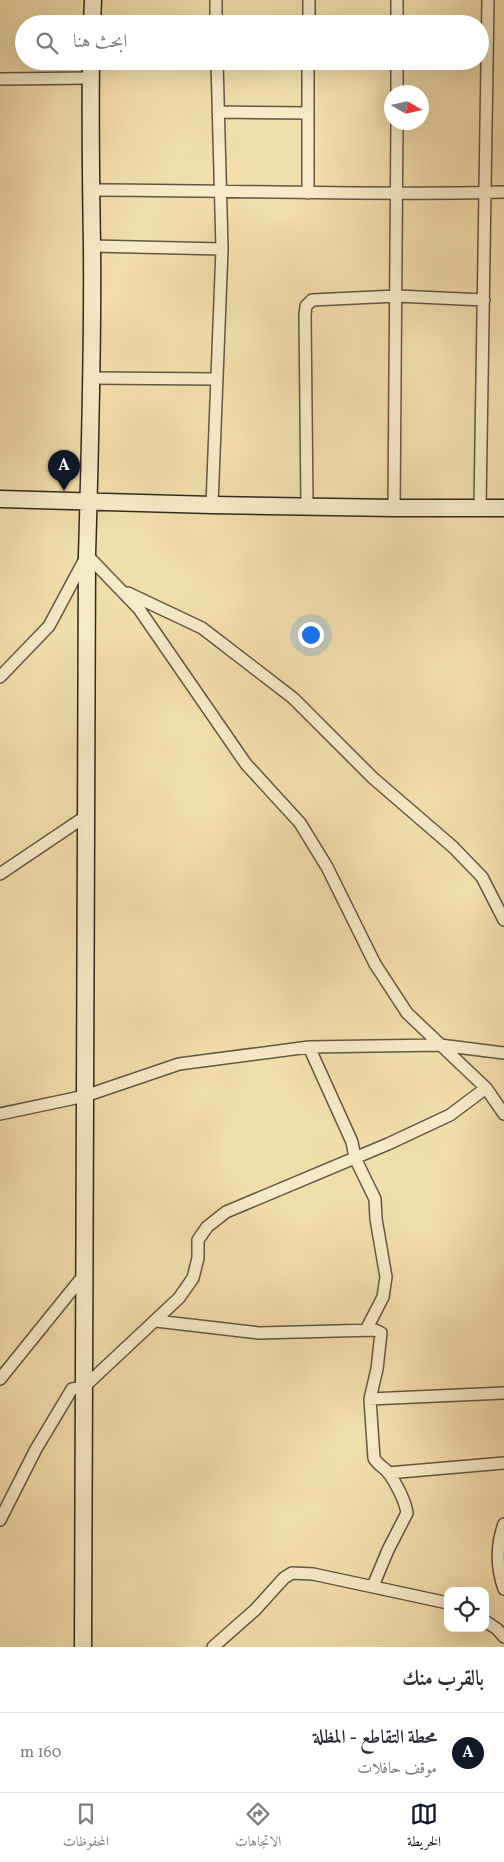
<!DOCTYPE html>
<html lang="ar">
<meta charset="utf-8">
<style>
:root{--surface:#fff;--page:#f7f7f7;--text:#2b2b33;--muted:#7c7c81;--line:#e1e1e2;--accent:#111827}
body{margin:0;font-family:Vollkorn,Amiri,serif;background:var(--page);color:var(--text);direction:rtl}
.controls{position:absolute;right:15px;bottom:15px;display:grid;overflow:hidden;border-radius:10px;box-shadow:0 5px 20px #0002}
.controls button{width:45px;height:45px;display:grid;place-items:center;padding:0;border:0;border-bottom:1px solid var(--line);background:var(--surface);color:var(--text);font:25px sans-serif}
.compass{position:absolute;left:384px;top:85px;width:45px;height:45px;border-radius:50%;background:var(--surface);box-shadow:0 5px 20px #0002;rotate:99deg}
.you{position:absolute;left:310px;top:634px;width:18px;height:18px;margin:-12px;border:4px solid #fff;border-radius:50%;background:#1a73e8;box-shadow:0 0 0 8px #1a73e833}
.badge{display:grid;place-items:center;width:32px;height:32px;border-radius:50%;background:var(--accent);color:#fff;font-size:16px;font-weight:700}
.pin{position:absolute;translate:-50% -41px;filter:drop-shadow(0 1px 2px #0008)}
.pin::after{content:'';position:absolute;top:26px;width:18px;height:15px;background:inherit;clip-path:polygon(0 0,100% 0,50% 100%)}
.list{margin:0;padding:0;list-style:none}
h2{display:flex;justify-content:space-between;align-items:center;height:65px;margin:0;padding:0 20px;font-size:21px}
h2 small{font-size:16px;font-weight:400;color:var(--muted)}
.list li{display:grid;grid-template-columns:32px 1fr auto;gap:15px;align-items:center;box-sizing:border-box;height:80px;padding:0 20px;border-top:1px solid var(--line)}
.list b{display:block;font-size:19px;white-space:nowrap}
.list p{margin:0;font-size:16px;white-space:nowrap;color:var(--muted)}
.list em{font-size:16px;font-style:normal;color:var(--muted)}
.icon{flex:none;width:28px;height:28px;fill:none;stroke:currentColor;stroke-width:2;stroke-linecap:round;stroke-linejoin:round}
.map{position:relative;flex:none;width:504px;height:1647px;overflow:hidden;direction:ltr}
.search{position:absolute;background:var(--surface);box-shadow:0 5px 20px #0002;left:15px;right:15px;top:15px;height:55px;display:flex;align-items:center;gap:12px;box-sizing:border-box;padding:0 18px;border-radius:28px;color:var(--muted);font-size:19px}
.sheet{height:145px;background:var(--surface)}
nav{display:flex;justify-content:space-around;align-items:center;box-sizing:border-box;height:70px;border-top:1px solid var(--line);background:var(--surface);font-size:14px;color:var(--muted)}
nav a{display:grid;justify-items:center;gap:2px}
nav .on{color:var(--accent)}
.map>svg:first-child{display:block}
</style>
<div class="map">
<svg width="504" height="1647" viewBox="0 0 504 1647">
<rect width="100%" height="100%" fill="#f2deab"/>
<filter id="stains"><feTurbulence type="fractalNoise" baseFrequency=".004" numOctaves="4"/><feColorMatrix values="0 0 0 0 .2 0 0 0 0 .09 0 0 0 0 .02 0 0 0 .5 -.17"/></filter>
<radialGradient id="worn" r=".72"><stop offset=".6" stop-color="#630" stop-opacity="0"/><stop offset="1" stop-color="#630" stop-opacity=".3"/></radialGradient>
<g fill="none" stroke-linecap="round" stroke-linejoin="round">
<defs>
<path id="street" d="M216 0V24
M309 24V0
M397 24V0
M0 79 91 78
M397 92V61
M218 112 308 113
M90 190C228 190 366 196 504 192
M308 193V61
M92 246 222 249
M92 378 217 379
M212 505 222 249 217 61
M307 506 305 315 306 306 312 300 397 296 484 300
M480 507 488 0
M394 508 397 122
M128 593 202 628 293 698 373 778 453 847 482 877 504 920
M0 677 49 626 87 555 139 609 246 764 300 823 327 867 375 964 407 1013 486 1088 504 1114
M0 874 86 816
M309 1047 352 1142 355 1158 375 1199 376 1219 386 1277 383 1297 366 1330
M0 1114 85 1096 179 1064 309 1047 440 1045 504 1053
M156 1321 259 1333 375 1330 381 1333 377 1369 370 1399 374 1458C377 1464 383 1467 388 1472 396 1483 405 1500 407 1513L388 1550 373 1586
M0 1379 84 1275
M370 1399 504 1393
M388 1473 504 1463
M0 1520 36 1449 72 1389 84 1387 179 1298 193 1278 198 1258V1240L207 1227 226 1212 388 1144 450 1115 486 1088
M504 1524C496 1546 496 1566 504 1589
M485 1621 497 1629 504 1637
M213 1647 255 1610 284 1578 292 1573 313 1574 448 1603"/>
<path id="secondary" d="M92 24 93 0
M0 499 212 505 394 508H504
M83 1647 87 555C90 453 93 350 92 247 91 185 90 123 91 61"/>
</defs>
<!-- street casing -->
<use href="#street" stroke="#645644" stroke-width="14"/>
<!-- secondary casing -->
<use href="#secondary" stroke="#352921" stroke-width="19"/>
<!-- street -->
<use href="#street" stroke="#f7eac8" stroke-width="11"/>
<!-- secondary -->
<use href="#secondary" stroke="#f7eac8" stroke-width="16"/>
</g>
<rect width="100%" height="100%" filter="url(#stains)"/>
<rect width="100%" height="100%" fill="url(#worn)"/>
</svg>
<div class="controls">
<button><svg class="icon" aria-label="locate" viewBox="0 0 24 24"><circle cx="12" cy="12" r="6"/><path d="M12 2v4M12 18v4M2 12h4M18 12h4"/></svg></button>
</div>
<svg class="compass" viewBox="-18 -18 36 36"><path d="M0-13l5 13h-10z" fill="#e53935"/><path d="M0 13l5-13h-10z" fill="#7c7c81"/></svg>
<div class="you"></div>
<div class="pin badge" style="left:64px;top:491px">A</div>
<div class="search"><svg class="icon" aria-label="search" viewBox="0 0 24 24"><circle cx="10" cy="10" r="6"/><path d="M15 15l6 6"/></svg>ابحث هنا</div>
</div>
<section class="sheet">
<h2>بالقرب منك<small></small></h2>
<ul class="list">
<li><span class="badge">A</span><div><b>محطة التقاطع - المظلة</b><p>موقف حافلات</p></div><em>160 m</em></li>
</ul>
</section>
<nav>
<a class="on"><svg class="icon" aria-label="map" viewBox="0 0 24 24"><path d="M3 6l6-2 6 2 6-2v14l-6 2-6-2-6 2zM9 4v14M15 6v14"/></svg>الخريطة</a>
<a><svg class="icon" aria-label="directions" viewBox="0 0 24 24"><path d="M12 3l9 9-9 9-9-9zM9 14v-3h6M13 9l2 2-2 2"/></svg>الاتجاهات</a>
<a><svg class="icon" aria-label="saved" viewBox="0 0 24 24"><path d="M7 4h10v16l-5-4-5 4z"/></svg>المحفوظات</a>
</nav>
